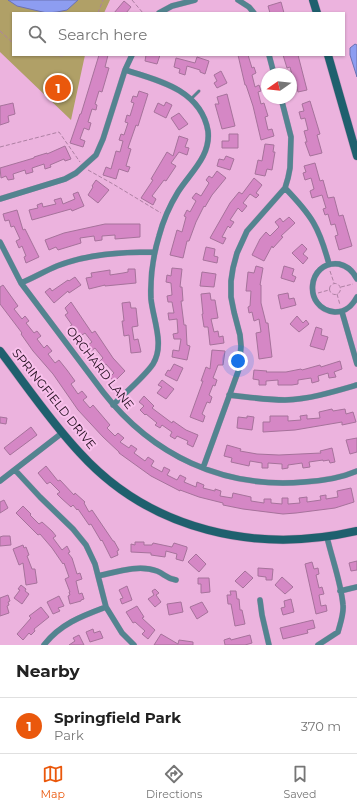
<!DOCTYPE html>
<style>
:root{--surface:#fff;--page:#f2f2f2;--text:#222;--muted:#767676;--line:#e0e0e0;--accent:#ea580c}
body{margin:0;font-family:Montserrat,sans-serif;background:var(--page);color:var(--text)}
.compass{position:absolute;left:261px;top:68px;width:36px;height:36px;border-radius:50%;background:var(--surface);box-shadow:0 1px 3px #0004;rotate:256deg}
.you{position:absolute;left:238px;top:361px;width:14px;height:14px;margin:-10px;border:3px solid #fff;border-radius:50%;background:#1a73e8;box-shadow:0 0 0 6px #1a73e833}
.badge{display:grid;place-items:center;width:26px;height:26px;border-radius:50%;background:var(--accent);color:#fff;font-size:13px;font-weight:700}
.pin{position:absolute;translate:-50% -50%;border:2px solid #fff;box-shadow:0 1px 4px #0006}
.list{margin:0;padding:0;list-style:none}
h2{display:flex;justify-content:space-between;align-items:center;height:52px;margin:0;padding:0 16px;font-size:17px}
h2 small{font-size:13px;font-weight:400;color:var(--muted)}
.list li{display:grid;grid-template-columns:26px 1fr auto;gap:12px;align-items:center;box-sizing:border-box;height:56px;padding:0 16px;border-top:1px solid var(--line)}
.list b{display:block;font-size:15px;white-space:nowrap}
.list p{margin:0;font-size:13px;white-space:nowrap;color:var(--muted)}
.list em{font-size:13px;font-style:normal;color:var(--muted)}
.icon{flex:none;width:22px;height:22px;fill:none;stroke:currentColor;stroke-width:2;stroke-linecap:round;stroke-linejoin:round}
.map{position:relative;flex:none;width:357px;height:645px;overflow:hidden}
.search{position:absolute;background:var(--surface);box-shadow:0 1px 3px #0004;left:12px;right:12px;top:12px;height:44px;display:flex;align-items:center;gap:10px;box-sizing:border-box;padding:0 14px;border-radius:0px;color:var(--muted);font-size:15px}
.sheet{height:108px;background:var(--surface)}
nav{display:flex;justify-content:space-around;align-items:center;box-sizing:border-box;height:56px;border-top:1px solid var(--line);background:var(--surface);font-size:11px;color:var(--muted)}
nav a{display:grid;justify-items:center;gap:2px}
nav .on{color:var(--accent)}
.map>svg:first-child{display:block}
</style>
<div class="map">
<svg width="357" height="645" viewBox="0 0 357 645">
<rect width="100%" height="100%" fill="#ecb3de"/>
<!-- green -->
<path fill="#b0a067" d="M0 0H110L104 13H13V55H85L71 120 0 52Z"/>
<!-- water -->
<path fill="#8d9df1" stroke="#6c72b1" d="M8 0H78L67 10 57 12 47 13 17 6Z
M355 44 357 45V77L350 55V48Z"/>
<!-- building -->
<path fill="#d587c5" stroke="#a6729b" d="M124 1 131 7 126 13H114Z
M281 2 284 13H270L268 6Z
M99 55H108L105 67 109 68 102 92 99 91 95 104 97 105 96 110 92 109 88 122 91 123 89 130 84 128 80 139 85 141 83 147 70 143 80 114H81Z
M146 55H160L157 64 145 61Z
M238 55H248L252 68 254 67 256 73 252 75 255 87 259 85 261 91 258 92 261 104 264 103 268 116 265 117 268 130 272 129 274 136 261 140 253 106 246 85H245Z
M283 55H298L307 90 298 92 296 84 292 86 291 79H293L290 67 287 68Z
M197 57 209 61 205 74 200 72V70L187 66 185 75 179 73 180 69 174 67 176 58 195 63Z
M221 71 227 83 217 88 214 83 217 81 214 75Z
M139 91 148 94 138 126 136 125 128 148 131 149 126 166 130 167 128 172 119 169 116 179 103 175 106 167 111 169 116 151 120 152 123 141 119 140 121 134 124 135 128 123 125 122 127 115 130 116 134 103 131 102 133 96 137 97Z
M227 94 235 126 222 129 215 104H219L217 97Z
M310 101 320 134 317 135 322 153 310 156 305 142H307L304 131 308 130 305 118 301 119 299 112 304 111 302 104Z
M166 102 172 105 166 118 154 112 158 103 164 106Z
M13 103 15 114 8 116 9 122 0 125V106Z
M179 113 188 124 179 130 171 118Z
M229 134H238V148H222V141H229Z
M179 136 188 139 185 147 189 148 187 155 179 152 171 163 176 166 166 181 164 180 152 196 156 199 153 205 141 198 153 180 151 179 167 152 173 156Z
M265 144 274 145 273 152H275L272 170 267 169 265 176 255 174 258 160 262 161Z
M65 146 71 159 65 161 64 159 50 165 51 167 45 169 44 164 32 168 33 172 26 174 25 170 13 174 14 179 8 180 6 176 1 178 0 168 34 158V157L47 153V154Z
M226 156 234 159 230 170 217 166 219 159 224 160Z
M315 163 320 181 323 180 328 198 334 197 339 216 343 215 352 246 339 250 335 236 338 235 335 224 331 225 328 214 325 215 323 209 326 208 322 195 312 198 310 191 314 189 311 178 305 180 303 173 306 172 304 166Z
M217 171 226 178 212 195 205 207 204 206 196 222 189 241H187L183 258 170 255 177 230 182 232 186 217 184 216 187 210 190 212 196 201 192 198 196 193 201 196 209 183 206 180 209 176 212 178Z
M254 178 262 185 256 193 259 195 256 198 250 194 243 203 247 206 242 212 238 208 230 220 234 222 230 228 228 226 222 237 226 238 223 244 210 238 230 203 239 192 242 194Z
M96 180 109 190 98 203 88 195 93 187 92 186Z
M78 192 84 206 72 211 71 209 32 220 29 210 38 208 37 205 42 203 43 207 56 204 54 200 61 198 63 204 75 199 73 194Z
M17 210 23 230 25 229 39 257 26 263 24 257 26 256 22 246 19 248 16 241 20 239 14 226 11 227 9 220 5 221 3 214Z
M289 217 295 223 281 236 283 237 273 248 272 246 264 261 252 255 260 239 266 232 270 236 279 227 275 222 280 218 283 222Z
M105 224H140V237L115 239V235L102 236V240L95 241 94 236 80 238 81 243 58 250 56 247 49 250 45 240 64 233Z
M302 244 307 249 303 254 308 258 303 264 292 253Z
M206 247 215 249 214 256 218 257 217 263 203 260Z
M256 266 263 268 260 285H261V303L266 323H268L272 357 259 359 256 333 261 332 259 319 254 321 252 312 249 313 248 307 250 306 251 291H246L248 272 254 273Z
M284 266 294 269 292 275 296 277 294 282 281 278Z
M172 268 182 269 180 287H182L183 301H181L184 325H186L187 345 190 346 187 360 172 357 173 350 179 351 181 339H174L173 334 178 333 177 319 169 320 168 313H174L172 302H168L167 296 172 295 171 283 166 282 167 275 171 276Z
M128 269H135L136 283 105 286V285L89 289 86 278 92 277 91 273 110 270V275L123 273 128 272Z
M202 272 216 274 214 287 200 286Z
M75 277 81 285 69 293 68 291 54 303 45 292 50 288 52 291 68 280 69 281Z
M3 285 18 306 14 309 22 319 25 316 29 321 26 323 34 333 37 331 41 336 37 339 44 348 47 345 52 351 48 354 55 363 59 360 67 370 75 381 71 384 78 394 82 391 87 397 83 400 90 408 93 405 110 425 107 428 115 436 118 433 124 438 120 442 129 448 131 445 137 449 134 453 145 461 148 457 154 461 151 466 162 472 164 467 170 470 167 475 177 480 180 475 186 478 184 482 196 487 197 482 204 485 203 488 215 491V489L221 491 220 496 232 498 233 493 251 497V501L264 503V499H271V503L282 504V498H288V504L300 503 299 498 307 497V502L321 500 320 496 326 495V499L338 497 337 491 351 488 354 502 335 508 296 513 283 514 243 509 223 505V503L199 497 180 490V491L151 476 119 453V452L103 437 78 410 53 374 33 351 21 334 22 333 0 304V287Z
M210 293 211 300H215L218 318 211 319 214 332 218 331 219 337 223 336 224 343 210 345 208 327H204L202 314H203L201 294Z
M288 293 289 299 294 298 296 305 281 309 278 295Z
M71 302 92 333 95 331 113 358 125 371 114 382 110 377 114 373 106 364 103 366 99 362 103 358 95 348 91 351 87 346 92 342 85 333 79 337 70 326 72 325 65 315 68 313 65 308Z
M130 302 131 308H136L138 326 132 327 134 340 138 339 141 352 131 353 129 335 124 336 122 321H124L122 303Z
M297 316 303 323 306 320 309 324 299 332 290 324Z
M316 327 322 329 321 335 328 337 324 350 310 346Z
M212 350 225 351 223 365H218L213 378 217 380 215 386 213 385 209 395 212 397 210 403 207 402 202 414 205 416 203 422 190 417 203 381H201L206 367 210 369Z
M340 361 342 369 334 372 336 377 329 378 328 373 318 376 319 381 312 383 311 378 298 380V384L292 385H278V380L266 381V385H259V380L253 379 254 370 267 371 266 372H286L301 369 302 370 320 365 321 367Z
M174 364 183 368 177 381 165 375 168 370 170 371Z
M162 380 174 389 166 399 157 393 162 387 158 385Z
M144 396 154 406 152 408 172 423 173 421 186 430 198 435 193 447 187 444 188 441 177 436 175 439 170 436 172 432 162 425 160 428 155 425 157 423 146 414 145 415 140 410 144 406 139 402Z
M332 409 333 411 345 409 346 414 353 412 356 422 342 425V422L295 430 263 432V422H270V416H288V421L301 420 300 416 307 415V419L320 418 319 412Z
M247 416 254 417 252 430 237 428 238 417 247 418Z
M0 417 7 418 6 424 0 423Z
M31 427 37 435 10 455 4 448Z
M357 438V452L350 454 346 440Z
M227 445 241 449 240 451 257 454 279 455 321 453 320 451 332 448 335 462 330 463 329 460 323 461V460L309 462 310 467 303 468 302 463 288 465V468L282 469V464L268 463V468H262V463L250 461 249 466 231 462 232 458 224 456Z
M46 466 58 481 60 480 74 495 75 493 85 502 84 503 89 512 92 510 113 541H114L119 550 117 551 118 555 111 558 102 540 101 541 91 524 89 525 78 509 77 510 73 505 71 507 61 498 57 494 60 492 50 482 47 484 38 473Z
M4 500 8 508 0 513V502Z
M23 506 31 514 30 515 39 524 42 522 52 531 56 536 53 538 62 550 67 546 70 552 68 553 72 558 77 574 80 573 82 579 76 581 79 594 82 593 84 599 81 600V601L70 604 68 596 70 595 69 592H70L65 579 69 577 64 563 63 564 52 548 40 534 38 535 16 513Z
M3 536H10L11 545 0 546V537Z
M135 542H144V545H152L153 543 172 547 174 543 187 547V549L183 561 176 559 177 554 166 551 165 557 151 555V553L131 552V544L135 545Z
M23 545 24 548 26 547 29 555 27 556 32 569H35L37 583 26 585 23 563 19 565 13 549Z
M196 554 206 564 199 572 188 562Z
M357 561V570L351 571 349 563Z
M312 562 314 569 318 568 319 574 316 575 319 588 322 587 324 594 319 595 321 606 326 605 327 611 316 614 305 564Z
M258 568 273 569 272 580H266V577L258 576Z
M245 571 253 578 243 588 235 581Z
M282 577 293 587 285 594 275 585Z
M198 578H209L210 592 201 593V584H198Z
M21 585 26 589 25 591 29 594 22 604 14 598 20 590 18 589Z
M127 586 132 600 122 604 120 599 123 598 119 590Z
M155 589 159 593 156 595 161 602 155 607 148 599 154 595 152 591Z
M230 591H236L237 599H239L240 610H242L245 624 235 626 231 604H228L227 595H231Z
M8 595 10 601 8 602 9 605 7 606 9 613 0 616V598Z
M59 596 64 606 58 608 60 611 53 614 47 602Z
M291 599 294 612 283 615 281 608 285 607 284 601Z
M181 602 183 612 169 615 167 604Z
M202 602 208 612 197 619 190 607Z
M137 606 144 617 142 618 155 630 148 639 142 634 145 631 135 622 133 623 126 612Z
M41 607 49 617 34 629 35 631 31 635 29 633 23 640 17 634 31 618 29 616Z
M313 620 315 628 307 630 308 633 283 639 280 628Z
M93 629 94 633 100 631 103 638 90 642 86 632Z
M161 634 178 644 179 640 193 642V645H154Z
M79 635 84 645H69L75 641 73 638Z
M250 635 252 643 245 645H225L224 640 230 638 231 640Z"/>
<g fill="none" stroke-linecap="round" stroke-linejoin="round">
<defs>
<path id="lane" d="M191 99 199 91"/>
<path id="street" d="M238 0 249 7 254 13
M159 13 172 6 195 0
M269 55 274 74
M285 188C312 216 319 227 329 264
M0 199 65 179 76 173 96 155 103 139 125 70 132 55
M0 242 21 283 103 392C152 455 223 489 304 482 321 481 341 478 357 471
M357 279C353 271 348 266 339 264 307 260 302 309 335 312 346 312 352 306 357 297
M21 283C33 278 45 271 57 266 88 254 121 252 154 252
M342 312 357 364
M229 395C248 397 266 400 285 400 310 399 333 392 357 385
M113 405C124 394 145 376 153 364 165 345 153 319 151 299 150 278 153 256 159 236 163 221 170 205 178 192 190 173 211 156 208 131 201 90 158 80 125 70
M203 468 239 369 241 346 240 335 234 312 231 297V281L233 268 237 253 247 231 285 188 288 178 290 168 291 137 281 98
M15 470 40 497 73 529 86 545 95 564 106 607 122 633 134 645
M0 481 62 433
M98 576C116 572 139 564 157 571 165 574 165 578 176 580
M340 591 357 587
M260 600 262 615 269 645
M44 645C60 624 82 616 106 607
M318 645 338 632C340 624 344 614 343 605 341 582 332 559 327 537"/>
<path id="secondary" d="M313 0 317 13
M328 55 357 156
M0 351C26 385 50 421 80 453 151 531 257 554 357 531"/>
</defs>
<!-- lane casing -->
<use href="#lane" stroke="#c795bb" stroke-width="3.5"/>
<!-- street casing -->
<use href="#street" stroke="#c795bb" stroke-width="6"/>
<!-- secondary casing -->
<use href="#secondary" stroke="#c795bb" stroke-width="9"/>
<!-- path -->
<path stroke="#ae80a3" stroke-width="1" stroke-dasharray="4 2" stroke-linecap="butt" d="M132 0 143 13
M98 13 103 0
M0 31 13 43
M41 55 63 56 67 55
M0 147 59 132 80 162
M88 170 113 184 161 213
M330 271 334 283
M329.5 289a5.5 5.5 0 1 1 11 0a5.5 5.5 0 1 1-11 0Z
M341 287 353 284
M318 293 329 290
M337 294 340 305"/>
<!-- lane -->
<use href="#lane" stroke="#538490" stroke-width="2.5"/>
<!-- street -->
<use href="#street" stroke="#538490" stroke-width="5.5"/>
<!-- secondary -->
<use href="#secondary" stroke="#1f606e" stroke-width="8"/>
</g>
<g text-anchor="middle" stroke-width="4" stroke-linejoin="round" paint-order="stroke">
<!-- street labels -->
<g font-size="12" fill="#200c1c" stroke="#f9c0ec">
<text transform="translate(100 368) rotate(52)" y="4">ORCHARD LANE</text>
<text transform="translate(54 399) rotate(51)" y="4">SPRINGFIELD DRIVE</text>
</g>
</g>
</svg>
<svg class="compass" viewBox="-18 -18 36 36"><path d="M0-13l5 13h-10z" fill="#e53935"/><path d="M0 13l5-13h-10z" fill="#767676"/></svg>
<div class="you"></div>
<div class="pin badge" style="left:58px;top:88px">1</div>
<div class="search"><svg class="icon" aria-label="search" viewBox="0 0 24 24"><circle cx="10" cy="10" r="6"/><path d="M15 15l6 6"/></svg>Search here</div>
</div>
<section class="sheet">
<h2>Nearby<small></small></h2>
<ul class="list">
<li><span class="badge">1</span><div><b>Springfield Park</b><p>Park</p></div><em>370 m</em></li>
</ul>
</section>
<nav>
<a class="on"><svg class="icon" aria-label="map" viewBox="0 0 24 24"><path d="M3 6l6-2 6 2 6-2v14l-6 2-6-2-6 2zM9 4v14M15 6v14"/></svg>Map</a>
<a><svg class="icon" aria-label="directions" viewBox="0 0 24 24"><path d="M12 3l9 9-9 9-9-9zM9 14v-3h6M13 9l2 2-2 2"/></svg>Directions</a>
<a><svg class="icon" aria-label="saved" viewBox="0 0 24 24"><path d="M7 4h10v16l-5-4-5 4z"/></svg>Saved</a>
</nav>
